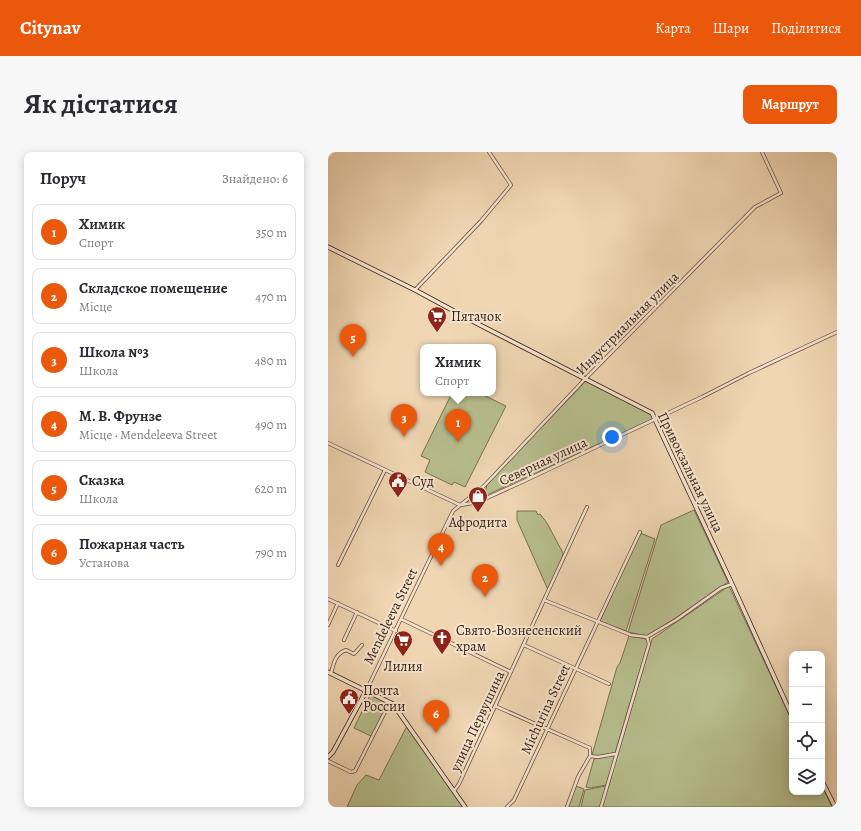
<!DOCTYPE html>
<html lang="uk">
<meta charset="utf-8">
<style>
:root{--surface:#fff;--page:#f7f7f7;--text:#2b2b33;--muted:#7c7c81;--line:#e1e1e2;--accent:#ea580c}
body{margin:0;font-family:Alegreya,serif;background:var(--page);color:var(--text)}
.controls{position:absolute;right:12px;bottom:12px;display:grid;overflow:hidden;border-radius:8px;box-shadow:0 2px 10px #0003}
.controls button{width:36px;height:36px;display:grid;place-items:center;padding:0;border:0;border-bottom:1px solid var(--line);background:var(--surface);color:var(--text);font:20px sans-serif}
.you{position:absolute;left:284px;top:285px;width:14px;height:14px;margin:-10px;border:3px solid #fff;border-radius:50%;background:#1a73e8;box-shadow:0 0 0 6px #1a73e833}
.badge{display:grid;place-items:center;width:26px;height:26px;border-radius:50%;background:var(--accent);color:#fff;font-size:13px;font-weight:700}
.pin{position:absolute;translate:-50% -33px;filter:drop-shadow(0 1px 2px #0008)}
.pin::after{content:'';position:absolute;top:21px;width:14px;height:12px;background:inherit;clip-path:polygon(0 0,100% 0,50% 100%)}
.popup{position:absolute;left:92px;top:192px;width:76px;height:52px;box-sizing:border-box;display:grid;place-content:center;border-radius:8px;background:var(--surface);filter:drop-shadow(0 1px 3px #0005);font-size:13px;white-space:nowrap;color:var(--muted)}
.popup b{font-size:15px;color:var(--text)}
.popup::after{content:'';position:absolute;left:50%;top:100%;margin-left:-8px;border:8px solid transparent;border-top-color:var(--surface)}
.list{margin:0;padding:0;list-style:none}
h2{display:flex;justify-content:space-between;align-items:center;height:52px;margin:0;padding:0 16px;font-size:17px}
h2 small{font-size:13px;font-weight:400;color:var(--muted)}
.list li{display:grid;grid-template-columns:26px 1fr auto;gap:12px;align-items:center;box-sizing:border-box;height:56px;margin:0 8px 8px;padding:0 8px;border:1px solid var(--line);border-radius:8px}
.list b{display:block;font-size:15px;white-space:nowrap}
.list p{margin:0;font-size:13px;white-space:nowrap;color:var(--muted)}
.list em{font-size:13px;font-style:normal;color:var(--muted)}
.icon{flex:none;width:22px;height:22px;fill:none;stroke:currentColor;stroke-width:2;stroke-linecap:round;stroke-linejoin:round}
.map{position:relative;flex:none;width:509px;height:655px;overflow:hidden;border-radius:8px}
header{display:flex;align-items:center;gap:24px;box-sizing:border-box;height:56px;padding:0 20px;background:var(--accent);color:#fff}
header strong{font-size:19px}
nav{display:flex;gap:22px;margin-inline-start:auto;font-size:14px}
.intro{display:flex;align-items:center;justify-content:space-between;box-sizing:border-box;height:96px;padding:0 24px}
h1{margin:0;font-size:28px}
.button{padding:10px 18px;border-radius:8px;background:var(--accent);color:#fff;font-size:14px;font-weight:700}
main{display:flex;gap:24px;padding:0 24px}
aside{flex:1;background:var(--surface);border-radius:8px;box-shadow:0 2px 10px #0003}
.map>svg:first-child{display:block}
</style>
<header>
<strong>Citynav</strong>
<nav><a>Карта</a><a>Шари</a><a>Поділитися</a></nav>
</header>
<div class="intro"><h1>Як дістатися</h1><a class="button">Маршрут</a></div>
<main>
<aside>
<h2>Поруч<small>Знайдено: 6</small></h2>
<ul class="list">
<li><span class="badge">1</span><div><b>Химик</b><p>Спорт</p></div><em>350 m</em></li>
<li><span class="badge">2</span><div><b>Складское помещение</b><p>Місце</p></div><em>470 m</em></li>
<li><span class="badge">3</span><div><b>Школа №3</b><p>Школа</p></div><em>480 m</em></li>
<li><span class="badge">4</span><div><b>М. В. Фрунзе</b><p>Місце · Mendeleeva Street</p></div><em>490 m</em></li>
<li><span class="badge">5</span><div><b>Сказка</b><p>Школа</p></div><em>620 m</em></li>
<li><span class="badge">6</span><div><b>Пожарная часть</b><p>Установа</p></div><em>790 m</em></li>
</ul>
</aside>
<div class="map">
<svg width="509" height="655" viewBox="0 0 509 655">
<rect width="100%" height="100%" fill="#f0d6b3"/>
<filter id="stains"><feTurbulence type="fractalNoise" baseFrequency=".005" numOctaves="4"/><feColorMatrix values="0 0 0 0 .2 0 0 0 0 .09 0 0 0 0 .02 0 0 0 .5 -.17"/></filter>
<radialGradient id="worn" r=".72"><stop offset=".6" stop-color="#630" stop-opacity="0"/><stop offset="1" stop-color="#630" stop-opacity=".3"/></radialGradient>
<!-- green -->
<path fill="#b7be8e" stroke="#797052" d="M258 229 323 261 325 264 324 265 325 267 148 348 147 346 144 348 145 345 158 338 159 332 164 327Z
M124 241H151L178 254 137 335 126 330 124 333 97 320 102 308 93 304Z
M366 358 400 430 346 467 319 484 300 480 333 373Z
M189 359H208L210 363 212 362 219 371 235 401 234 406 220 438 189 368Z
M312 381 327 387 298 479 272 469Z
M401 434 464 569V640H494V634L504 655H274L324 487Z
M301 484 318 487 320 491 287 601 267 605 264 603 289 515 292 511Z
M43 541 62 550 45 585 26 576Z
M79 574 135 655H19L29 633 38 623 51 628Z
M285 603 287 604 278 633 262 636 258 635 266 607Z
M248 634 256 637 251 655H240Z
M278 634 272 655H253L257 638Z"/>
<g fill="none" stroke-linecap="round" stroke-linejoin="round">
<defs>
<path id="minor" d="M87 138 153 69 183 33 161 0
M0 291 132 353
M133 353 150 350 194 330 374 245 421 221 509 180
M10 413 57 318
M0 447 68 479
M216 448 303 483 319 485 348 468 393 436 404 432
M73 467 183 520
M0 473 10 451
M16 488 29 460
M196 493 281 532
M3 521C6 511 7 502 18 498L26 502 34 493
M38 539 125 359 156 334 257 227 427 55 453 41 434 0
M167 554 262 596V604L250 625 239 655
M262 604 270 605 287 602
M0 609 23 620 27 619 62 550
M126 639 131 632 259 355
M179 655 186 648 312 380
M273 655 321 492 319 485"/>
<path id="secondary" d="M0 95 87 138 150 172 324 261 404 432 464 564
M0 520 65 552 137 655
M0 605 5 600 38 539
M494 629 507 655"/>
</defs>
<!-- minor casing -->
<use href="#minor" stroke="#684f3e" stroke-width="4"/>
<!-- secondary casing -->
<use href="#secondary" stroke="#3b2217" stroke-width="5"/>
<!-- minor -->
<use href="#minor" stroke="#f5e4ce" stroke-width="2.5"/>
<!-- secondary -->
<use href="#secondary" stroke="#f5e4ce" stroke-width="3.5"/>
</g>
<!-- icons -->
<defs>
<symbol id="supermarket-pin" viewBox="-11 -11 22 30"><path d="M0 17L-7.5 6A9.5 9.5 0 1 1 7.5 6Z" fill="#8f2418" stroke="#f5e4ce"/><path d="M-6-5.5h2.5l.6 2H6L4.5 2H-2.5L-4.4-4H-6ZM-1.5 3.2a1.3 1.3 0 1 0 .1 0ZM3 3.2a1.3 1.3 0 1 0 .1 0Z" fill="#fff"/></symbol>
<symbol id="civic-pin" viewBox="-11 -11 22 30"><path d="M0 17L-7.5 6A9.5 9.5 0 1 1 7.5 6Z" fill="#8f2418" stroke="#f5e4ce"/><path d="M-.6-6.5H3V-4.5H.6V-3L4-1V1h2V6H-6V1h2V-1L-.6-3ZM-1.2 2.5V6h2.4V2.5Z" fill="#fff"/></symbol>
<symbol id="shop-pin" viewBox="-11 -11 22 30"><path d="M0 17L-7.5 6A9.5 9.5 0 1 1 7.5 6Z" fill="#8f2418" stroke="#f5e4ce"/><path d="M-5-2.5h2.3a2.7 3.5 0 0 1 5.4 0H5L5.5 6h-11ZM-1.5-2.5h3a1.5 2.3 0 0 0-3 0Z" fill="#fff"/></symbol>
<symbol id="church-pin" viewBox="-11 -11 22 30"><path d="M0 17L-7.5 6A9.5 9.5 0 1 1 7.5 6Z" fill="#8f2418" stroke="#f5e4ce"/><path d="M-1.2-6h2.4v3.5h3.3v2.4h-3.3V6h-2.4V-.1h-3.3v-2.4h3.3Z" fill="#fff"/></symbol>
</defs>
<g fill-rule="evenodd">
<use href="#supermarket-pin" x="98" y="153" width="22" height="30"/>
<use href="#civic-pin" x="59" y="318" width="22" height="30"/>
<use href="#shop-pin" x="139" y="333" width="22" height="30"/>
<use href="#church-pin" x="103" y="475" width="22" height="30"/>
<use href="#supermarket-pin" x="64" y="477" width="22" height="30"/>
<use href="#civic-pin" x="10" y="535" width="22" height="30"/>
</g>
<g text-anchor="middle" stroke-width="4" stroke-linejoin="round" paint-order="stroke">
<!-- poi labels -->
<g font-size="14" fill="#3b2217" stroke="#f5e4ce" text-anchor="start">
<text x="123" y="169">Пятачок</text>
<text x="84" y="334">Суд</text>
<text x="150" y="375" text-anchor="middle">Афродита</text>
<text x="128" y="483">Свято-Вознесенский<tspan x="128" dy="16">храм</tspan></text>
<text x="75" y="519" text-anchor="middle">Лилия</text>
<text x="35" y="543">Почта<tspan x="35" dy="16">России</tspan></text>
</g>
<!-- street labels -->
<g font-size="14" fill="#3b2217" stroke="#f5e4ce">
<text transform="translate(299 171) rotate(-45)" y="5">Индустриальная улица</text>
<text transform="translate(215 309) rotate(-25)" y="5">Северная улица</text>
<text transform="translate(363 320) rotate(64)" y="5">Привокзальная улица</text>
<text transform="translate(62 464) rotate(-64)" y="5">Mendeleeva Street</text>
<text transform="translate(217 557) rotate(-65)" y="5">Michurina Street</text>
<text transform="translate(149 569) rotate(-65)" y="5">улица Первушина</text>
</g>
</g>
<rect width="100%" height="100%" filter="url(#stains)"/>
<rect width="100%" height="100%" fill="url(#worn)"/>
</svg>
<div class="controls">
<button>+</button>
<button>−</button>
<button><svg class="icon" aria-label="locate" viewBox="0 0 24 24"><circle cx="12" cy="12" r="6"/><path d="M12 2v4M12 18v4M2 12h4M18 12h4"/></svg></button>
<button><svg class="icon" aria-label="layers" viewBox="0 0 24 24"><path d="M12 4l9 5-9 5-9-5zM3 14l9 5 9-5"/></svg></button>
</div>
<div class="you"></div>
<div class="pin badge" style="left:130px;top:290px">1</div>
<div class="popup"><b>Химик</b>Спорт</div>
<div class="pin badge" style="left:157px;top:445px">2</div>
<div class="pin badge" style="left:76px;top:285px">3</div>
<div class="pin badge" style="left:113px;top:414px">4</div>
<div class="pin badge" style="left:25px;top:205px">5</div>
<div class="pin badge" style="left:108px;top:581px">6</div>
</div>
</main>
